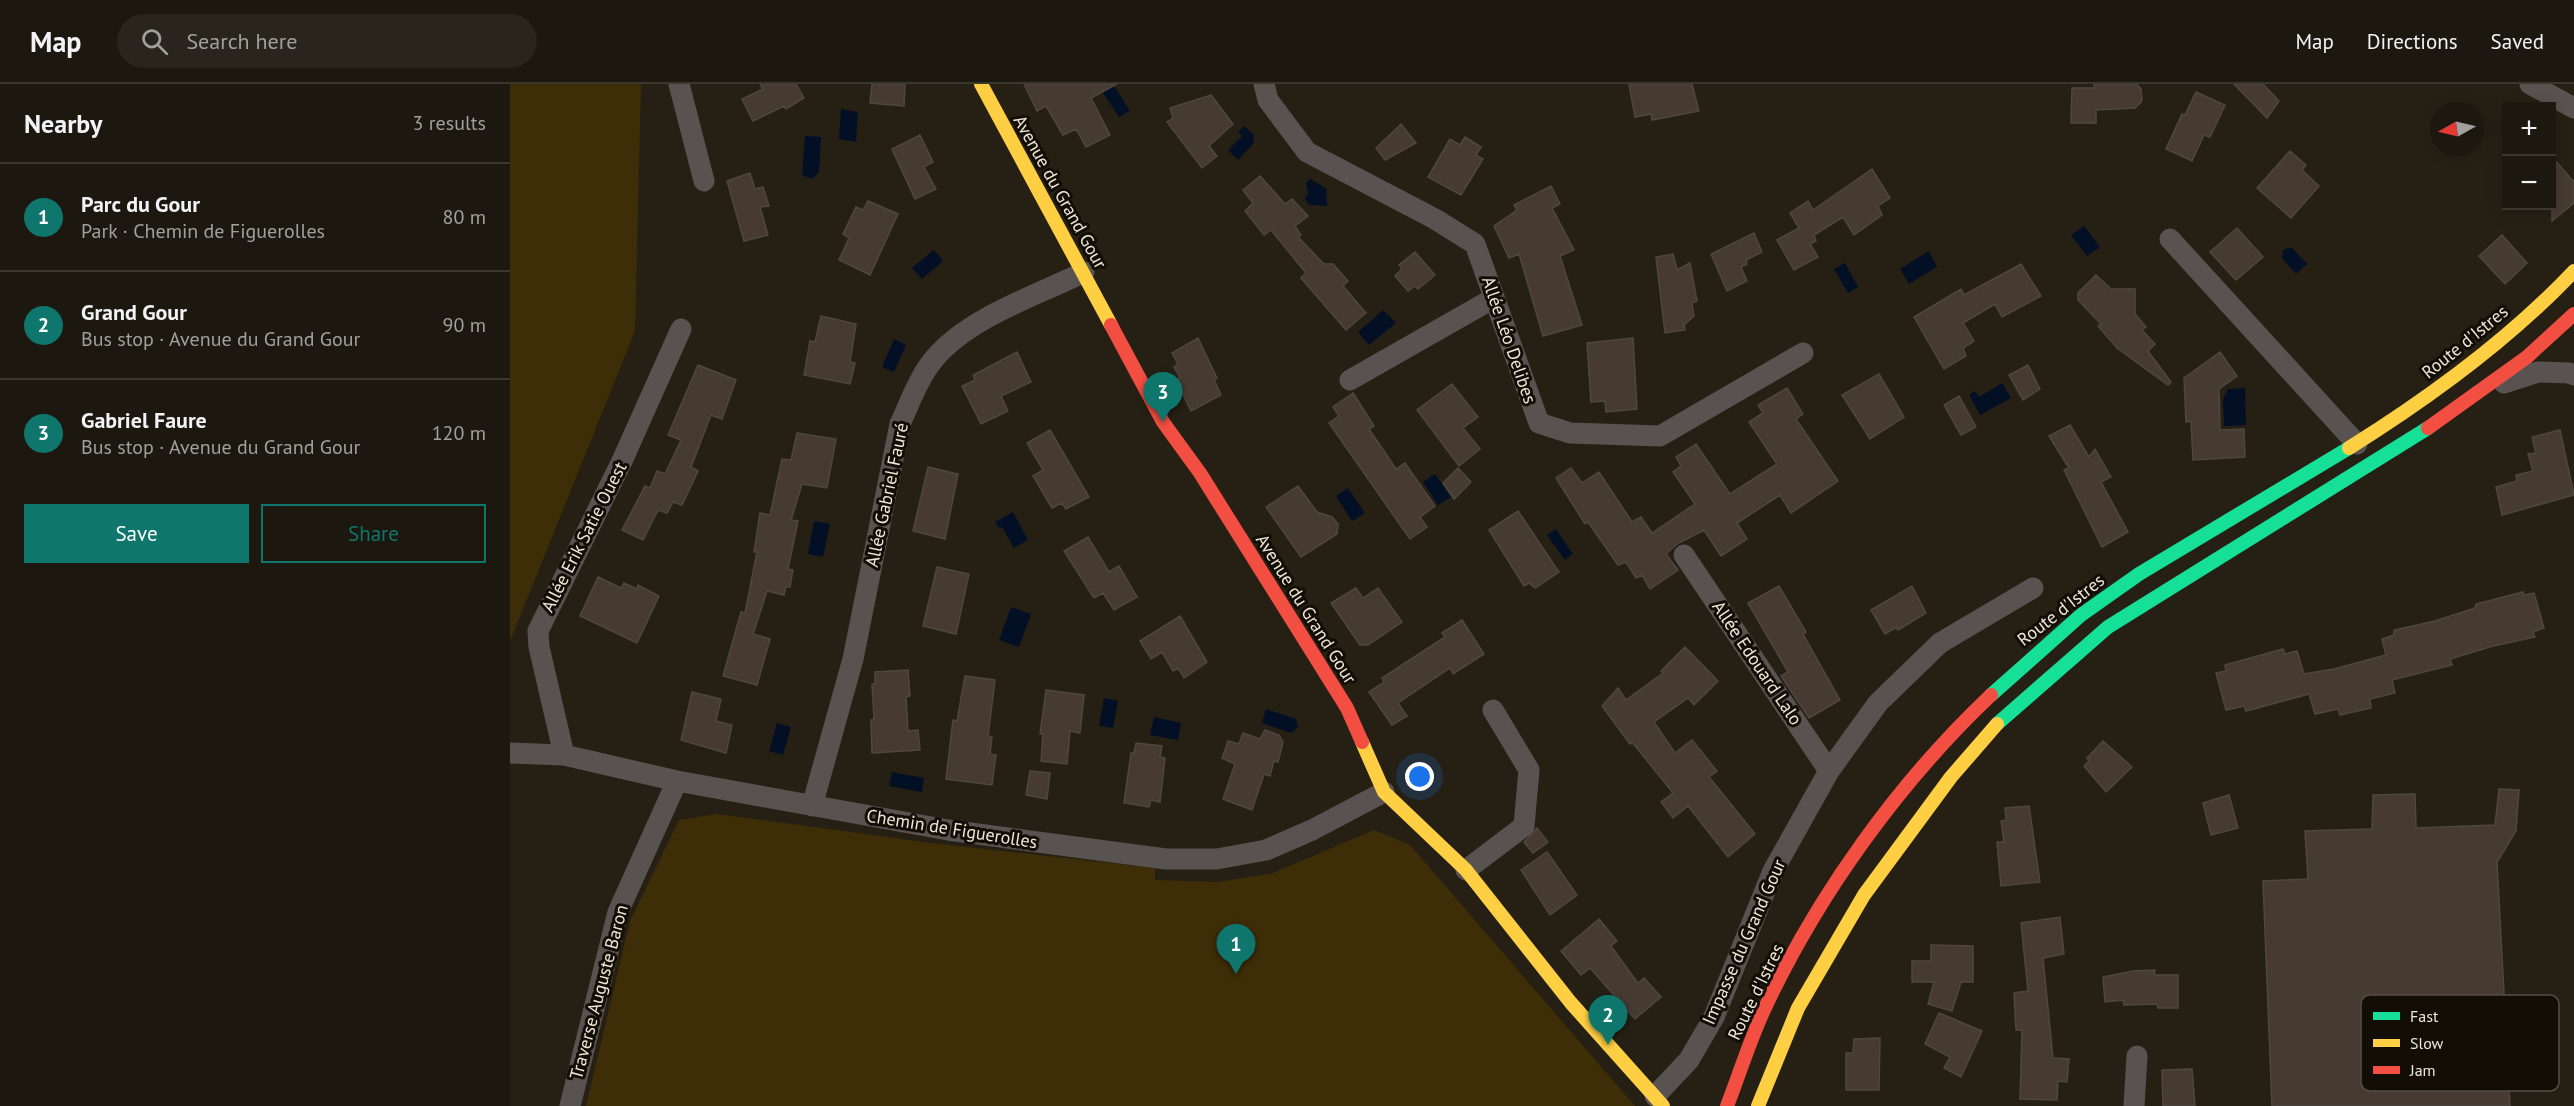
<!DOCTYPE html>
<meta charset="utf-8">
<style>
:root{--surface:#1c180f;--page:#29251d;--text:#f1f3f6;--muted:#a0a09e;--line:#3a372f;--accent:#0f766e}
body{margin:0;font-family:"PT Sans",sans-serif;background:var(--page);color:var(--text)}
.controls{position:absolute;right:18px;top:18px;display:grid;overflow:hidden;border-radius:0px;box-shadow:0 3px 15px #0003}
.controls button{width:54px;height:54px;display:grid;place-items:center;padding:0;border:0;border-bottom:2px solid var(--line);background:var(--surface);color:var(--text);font:30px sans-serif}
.compass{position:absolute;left:1920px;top:18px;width:54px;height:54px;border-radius:50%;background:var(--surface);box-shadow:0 3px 15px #0003;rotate:262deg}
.you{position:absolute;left:910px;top:693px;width:21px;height:21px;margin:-15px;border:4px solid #fff;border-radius:50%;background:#1a73e8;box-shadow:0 0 0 9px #1a73e833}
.badge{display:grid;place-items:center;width:39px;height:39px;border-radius:50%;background:var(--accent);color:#fff;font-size:20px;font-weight:700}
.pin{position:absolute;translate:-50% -50px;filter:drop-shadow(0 2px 3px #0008)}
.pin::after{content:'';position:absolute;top:32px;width:21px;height:18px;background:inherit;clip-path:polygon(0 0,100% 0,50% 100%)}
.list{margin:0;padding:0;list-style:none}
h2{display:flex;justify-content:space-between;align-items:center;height:78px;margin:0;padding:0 24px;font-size:26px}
h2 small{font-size:20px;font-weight:400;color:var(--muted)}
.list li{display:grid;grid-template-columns:39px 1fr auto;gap:18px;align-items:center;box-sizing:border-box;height:108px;padding:0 24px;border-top:2px solid var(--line)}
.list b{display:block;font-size:22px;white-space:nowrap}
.list p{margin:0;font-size:20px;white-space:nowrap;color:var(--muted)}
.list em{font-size:20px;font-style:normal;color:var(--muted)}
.actions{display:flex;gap:12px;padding:18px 24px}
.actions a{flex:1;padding:14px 0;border:2px solid var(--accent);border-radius:0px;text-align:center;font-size:21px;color:var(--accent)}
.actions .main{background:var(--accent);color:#fff}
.icon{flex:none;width:33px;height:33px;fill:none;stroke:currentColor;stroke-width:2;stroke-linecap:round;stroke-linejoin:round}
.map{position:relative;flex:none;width:2064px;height:1022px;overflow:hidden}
header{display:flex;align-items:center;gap:36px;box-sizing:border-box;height:84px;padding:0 30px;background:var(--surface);border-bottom:2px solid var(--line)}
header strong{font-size:28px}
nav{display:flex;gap:33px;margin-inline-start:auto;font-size:21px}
.search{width:420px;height:54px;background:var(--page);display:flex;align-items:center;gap:15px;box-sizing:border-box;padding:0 21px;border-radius:33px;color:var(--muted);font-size:22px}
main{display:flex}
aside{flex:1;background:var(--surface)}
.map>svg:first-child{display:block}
</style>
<header>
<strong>Map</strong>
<div class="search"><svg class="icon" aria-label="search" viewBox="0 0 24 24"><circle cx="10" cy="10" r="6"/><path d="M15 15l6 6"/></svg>Search here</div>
<nav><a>Map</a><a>Directions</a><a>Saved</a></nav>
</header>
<main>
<aside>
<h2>Nearby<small>3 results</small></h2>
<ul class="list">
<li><span class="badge">1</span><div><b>Parc du Gour</b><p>Park · Chemin de Figuerolles</p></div><em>80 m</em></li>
<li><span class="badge">2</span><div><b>Grand Gour</b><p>Bus stop · Avenue du Grand Gour</p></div><em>90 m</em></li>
<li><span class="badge">3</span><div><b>Gabriel Faure</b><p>Bus stop · Avenue du Grand Gour</p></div><em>120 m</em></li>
</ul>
<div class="actions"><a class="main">Save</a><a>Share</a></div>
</aside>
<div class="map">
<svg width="2064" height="1022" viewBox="0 0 2064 1022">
<rect width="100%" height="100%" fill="#262014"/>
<!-- green -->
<path fill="#3e2e08" d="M0 0H131L125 247 0 557Z
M207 730 429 760 645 784V796L708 798 763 789 864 746 900 761 1125 1022H76L120 837 169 736Z"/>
<!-- water -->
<path fill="#030f25" d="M603 0 620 27 609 33 591 6Z
M331 25 348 28 346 58 329 55Z
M734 42 744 51 743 60 728 76 718 66 732 52 728 48Z
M295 52 311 53 309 88 302 95 292 91Z
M800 95 816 104 817 122 799 121 795 115 798 109 796 99Z
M1574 142 1590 163 1577 172 1561 151Z
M1778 164H1782L1797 180 1786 190 1772 174 1773 166Z
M424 166 433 177 412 195 402 184Z
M1419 167 1427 183 1399 200 1390 185Z
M1335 179 1348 203 1338 209 1324 185Z
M873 226 886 239 859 261 848 248Z
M384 255 396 261 384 288 372 283Z
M1492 299 1501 314 1470 331 1459 311 1465 307 1469 313Z
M1735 304 1736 341 1714 342 1713 315 1718 305Z
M925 390 941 413 928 421 913 398Z
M838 404 855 429 842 437 826 412Z
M503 428 518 456 504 464 492 443 489 444 485 438Z
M304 437 320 440 313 473 298 470Z
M1046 445 1063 470 1055 476 1037 451Z
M501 523 521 530 509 563 489 556Z
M594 614 608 617 603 644 589 642Z
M756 625 786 635 788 643 781 649 752 639Z
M644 633 671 639 668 656 640 651Z
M267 639 281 643 273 671 259 667Z
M382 688 414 694 412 708 379 702Z"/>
<!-- building -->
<path fill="#473a31" stroke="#4e4740" stroke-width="1.5" d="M250 0H286L294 14 276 25 274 22 243 37 232 15 253 5Z
M362 0H395L394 22 360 19Z
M514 0H607L581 14 600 51 576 63 566 45 553 51 536 22 527 27Z
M1119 0H1182L1189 27 1142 36 1141 30 1125 33Z
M1584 0H1627L1631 5 1632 17 1625 24 1586 26V39H1561L1562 4H1584Z
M1724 0H1753L1769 17 1757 34Z
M1686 8 1715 21 1700 53 1694 51 1682 77 1656 65 1672 30 1675 31Z
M701 11 723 40 699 62 707 72 692 84 657 38 663 34 660 24Z
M891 40 906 59 875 76 866 64Z
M410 51 423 78 414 83 426 105 405 115 382 65Z
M955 53 971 63 966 71 973 75 951 111 918 93 940 55 950 61Z
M1780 67 1796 81 1792 86 1809 102 1781 134 1747 104Z
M2042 73 2064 98V119L2042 137Z
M1362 85 1380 114 1368 122 1372 131 1344 151 1333 133 1304 151 1306 157 1300 160 1308 173 1284 186 1267 156 1289 144 1280 129 1298 117 1303 126Z
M240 89 245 105 253 103 259 122 250 123 258 151 234 157 217 97Z
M750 92 775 120 782 115 798 132 785 142 791 151 788 153 814 180H823L838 197 833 202 856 229 836 246 791 194 796 189 761 146 754 151 735 127 743 119 733 106Z
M1041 102 1050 120 1042 124 1064 166 1050 172 1072 241 1033 252 1009 170 999 174 984 142 1007 126 1004 121Z
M358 117 388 130 360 191 329 176 339 154 333 150 346 123 353 126Z
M1727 144 1753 173 1726 196 1700 168Z
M1244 149 1252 168 1236 176 1237 180 1231 183 1237 197 1217 207 1201 170Z
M1992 151 2017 179 1995 200 1969 172Z
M905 168 925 191 908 205 905 202 898 207 885 192 892 185 889 181Z
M1163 170 1167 186 1180 179 1187 217 1182 219 1184 232 1174 241 1175 246 1155 249 1146 173Z
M1511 180 1531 212 1492 233 1485 220 1453 239 1464 257 1453 264 1456 272 1434 285 1404 233 1451 205 1454 211Z
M1586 191 1601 205H1625V230L1636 243 1632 246 1645 260 1638 267 1661 298 1658 301 1607 264 1588 242 1591 240 1568 216V209Z
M311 232 346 240 340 278 345 279 340 300 294 291 300 257 305 258Z
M688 254 707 294 704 296 711 311 681 327 666 296 670 294 664 283 668 280 662 269Z
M1123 254 1127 325 1096 328 1095 317 1081 318 1077 259Z
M507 268 521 298 491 312 498 327 471 340 452 302 465 296 463 291Z
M1710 268 1727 292 1709 305 1710 346 1734 345 1735 373 1683 376 1681 337 1676 338 1674 294Z
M188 281 226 296 212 335 201 331 181 383 188 387 172 421 163 418 157 429 148 426 133 456 112 446 135 402 140 404 147 387 155 390 171 356 158 351Z
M1518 281 1530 305 1513 316 1499 291Z
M1369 290 1394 333 1360 355 1332 311Z
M942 300 968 333 953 344 970 365 949 382 907 326Z
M1277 304 1293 330 1286 335 1328 397 1281 429 1270 411 1227 439 1237 455 1211 472 1194 446 1167 460 1156 470 1168 486 1140 505 1132 491 1126 494 1116 478 1108 481 1078 438 1075 440 1046 394 1061 384 1072 399 1089 388 1122 438 1131 433 1142 449 1185 420 1163 388 1171 382 1166 373 1186 360 1220 410 1267 380 1239 338 1253 329 1248 321Z
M843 309 864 342 859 345 886 385 895 379 925 422 910 433 917 443 900 455 819 339 829 332 823 323Z
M1449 312 1466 343 1451 351 1434 321Z
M1560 341 1579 373 1585 365 1601 393 1591 398 1618 448 1592 463 1554 386 1559 384 1539 352Z
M540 346 579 413 556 425 552 419 542 424 523 392 533 386 517 359Z
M2050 346 2064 411 1992 431 1986 403 2007 397 2006 391 2023 387 2018 370 2026 369 2022 353Z
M287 349 326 355 317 404 292 400 281 436 288 437 278 485 283 486 280 503H276L274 511 257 507 243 550 260 555 247 601 213 592 231 528 235 529 247 468H244L250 429 260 431 272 375 281 376Z
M418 383 448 390 435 455 403 447Z
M948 384 961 398 944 415 933 399Z
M788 402 807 428 822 433 828 440 827 450 791 473 756 423Z
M1008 427 1049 488 1025 504 1019 499 1014 502 979 446Z
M578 453 599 488 609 482 627 513 604 526 593 509 584 514 554 467Z
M427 483 459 490 446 550 413 542Z
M88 493 111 504 114 499 127 505 128 501 149 512 127 559 70 532Z
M1269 502 1296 548 1293 550 1330 616 1299 634 1271 592 1278 588 1238 519Z
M1402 502 1416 529 1388 546 1387 543 1375 550 1361 526Z
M846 504 853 514 868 504 892 538 858 561H850L821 519Z
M2013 508 2014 511 2024 509 2034 544 2023 548 2025 553 1983 562 1940 575 1942 581 1882 596 1885 609 1860 615 1861 624 1830 631 1828 625 1805 630 1799 610 1736 627 1734 622 1716 626 1706 589 1716 587 1715 581 1773 565 1775 570 1787 567 1794 590 1824 585 1876 571 1872 555 1884 551V546L1925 537 1965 524 1966 520Z
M670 532 697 578 674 594 668 584 663 587 652 568 641 575 630 557Z
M952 536 974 570 943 590 940 584 888 619 897 632 882 641 859 608 874 598 872 594 935 553 932 549Z
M1175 563 1208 597 1184 621 1178 614 1144 638 1165 669 1182 656 1207 687 1199 693 1245 750 1218 773 1178 722 1163 734 1151 718 1163 709 1122 658 1120 660 1092 622 1108 604 1116 616 1153 589 1151 587Z
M398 586 400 612 396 613 398 647 408 646 410 666 362 669 361 636 364 635 362 600H365V588Z
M455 592 485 596 478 652 482 653 480 670 486 671 482 701 436 695 443 636 447 637Z
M536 606 574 611 570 649 560 647 557 680 531 677 533 650H530Z
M182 608 211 615 206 637 222 641 216 669 171 656Z
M755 646 769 651 773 658 768 678 764 677 760 692 754 690 742 726 713 715 725 680 712 674 718 657 729 660 733 649 750 655Z
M1593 657 1622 683 1596 708 1574 682 1579 677 1577 674Z
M626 659 652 662 650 673 655 674 650 718 641 716 639 723 614 719 621 669H624Z
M520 687 540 689 537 715 516 711Z
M1989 705 2009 706 2006 747 1987 778 2000 1022H1762L1753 797 1798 795 1795 747 1862 745 1863 711 1905 710 1906 744 1985 741Z
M1719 711 1728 744 1701 751 1693 719Z
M1519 722 1530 798 1491 802 1487 758H1494L1491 737 1496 736 1495 724Z
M1027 744 1038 758 1023 769 1014 758Z
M1037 768 1067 811 1040 831 1011 786Z
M1550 833 1554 870 1533 874 1543 974 1559 975 1557 998 1548 997 1547 1016 1510 1015 1512 946H1506L1504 909 1518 907 1511 839Z
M1089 835 1107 857 1101 862 1122 891 1128 899 1134 894 1151 913 1125 935 1080 884 1071 891 1051 867Z
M1421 861 1463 862V898H1451L1442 927 1418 920 1424 898H1402V877H1421Z
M1645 886 1644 891H1668V924H1648L1647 920 1614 921 1613 916 1595 918 1593 893 1623 887Z
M1429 929 1472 947 1451 993 1434 984 1440 973 1415 960Z
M1370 954 1369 1006H1336V969H1343L1344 955Z
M1682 985 1685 1022H1653L1652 986Z"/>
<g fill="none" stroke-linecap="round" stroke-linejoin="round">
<!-- street -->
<path stroke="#585351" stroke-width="21" d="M169 0 194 97
M754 0 758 16 797 68 925 135 965 160 1029 339 1060 349 1150 352 1293 269
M2020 0 2064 24
M1660 155 1847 360
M840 296 984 214
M1994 299 2028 288 2059 289 2064 291
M1174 471 1319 687
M0 669 54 671 167 697 438 746 656 775H707L756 766 802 746 874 708
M54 671 29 563 28 547 112 377 171 245
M302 722 343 575 390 340C400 318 409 293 424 275 459 233 526 212 574 188
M956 786 1014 742 1019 686 983 626
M1145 1012 1179 976 1204 933 1263 787 1319 687 1368 619 1430 559 1523 504
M60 1022 108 828 167 697
M1624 1022 1627 972"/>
<!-- fast -->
<path stroke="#16e098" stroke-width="14" d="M1481 611 1571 531 1629 490 1839 364
M1487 640 1598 543 1918 344"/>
<!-- slow -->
<path stroke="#ffcf43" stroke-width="14" d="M471 0 601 241
M1839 364C1919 314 1999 256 2064 187
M852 658 874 708 956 786 1061 919 1153 1022
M1248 1022 1288 924 1354 811 1441 693 1487 640"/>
<!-- jam -->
<path stroke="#f24e42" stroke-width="14" d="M601 241 653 338 690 389 837 624 852 658
M1918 344 2017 273 2064 230
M1217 1022C1229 991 1239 959 1253 928 1307 812 1388 699 1481 611"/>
</g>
<g text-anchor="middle" stroke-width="6" stroke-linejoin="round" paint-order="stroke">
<!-- street labels -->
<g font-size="18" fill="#eee7da" stroke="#120d05">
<text transform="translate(550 108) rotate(61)" y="6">Avenue du Grand Gour</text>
<text transform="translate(999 256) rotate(71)" y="6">Allée Léo Delibes</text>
<text transform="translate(1955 258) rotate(-39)" y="6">Route d'Istres</text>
<text transform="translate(377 411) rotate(-78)" y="6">Allée Gabriel Fauré</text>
<text transform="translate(74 453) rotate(-63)" y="6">Allée Erik Satie Ouest</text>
<text transform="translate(796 525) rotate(58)" y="6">Avenue du Grand Gour</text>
<text transform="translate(1551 526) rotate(-38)" y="6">Route d'Istres</text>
<text transform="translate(1247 579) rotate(56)" y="6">Allée Edouard Lalo</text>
<text transform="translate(442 745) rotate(9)" y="6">Chemin de Figuerolles</text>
<text transform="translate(1234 858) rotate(-66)" y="6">Impasse du Grand Gour</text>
<text transform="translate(89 908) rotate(-75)" y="6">Traverse Auguste Baron</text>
<text transform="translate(1246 908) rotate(-64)" y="6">Route d'Istres</text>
</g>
</g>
<!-- legend -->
<rect x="1851" y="911" width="198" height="96" rx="9" fill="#120d05" stroke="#544e45" stroke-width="1.5"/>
<rect x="1863" y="928" width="27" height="8" fill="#16e098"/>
<rect x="1863" y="955" width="27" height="8" fill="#ffcf43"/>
<rect x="1863" y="982" width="27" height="8" fill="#f24e42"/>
<g font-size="16" fill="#eee7da">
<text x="1900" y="938">Fast</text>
<text x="1900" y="965">Slow</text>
<text x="1900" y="992">Jam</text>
</g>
</svg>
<div class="controls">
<button>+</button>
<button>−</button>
</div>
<svg class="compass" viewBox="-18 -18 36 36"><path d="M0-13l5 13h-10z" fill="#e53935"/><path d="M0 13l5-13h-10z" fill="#a0a09e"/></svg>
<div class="you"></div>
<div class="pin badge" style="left:726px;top:890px">1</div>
<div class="pin badge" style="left:1098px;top:961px">2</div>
<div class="pin badge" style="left:653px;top:338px">3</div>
</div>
</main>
